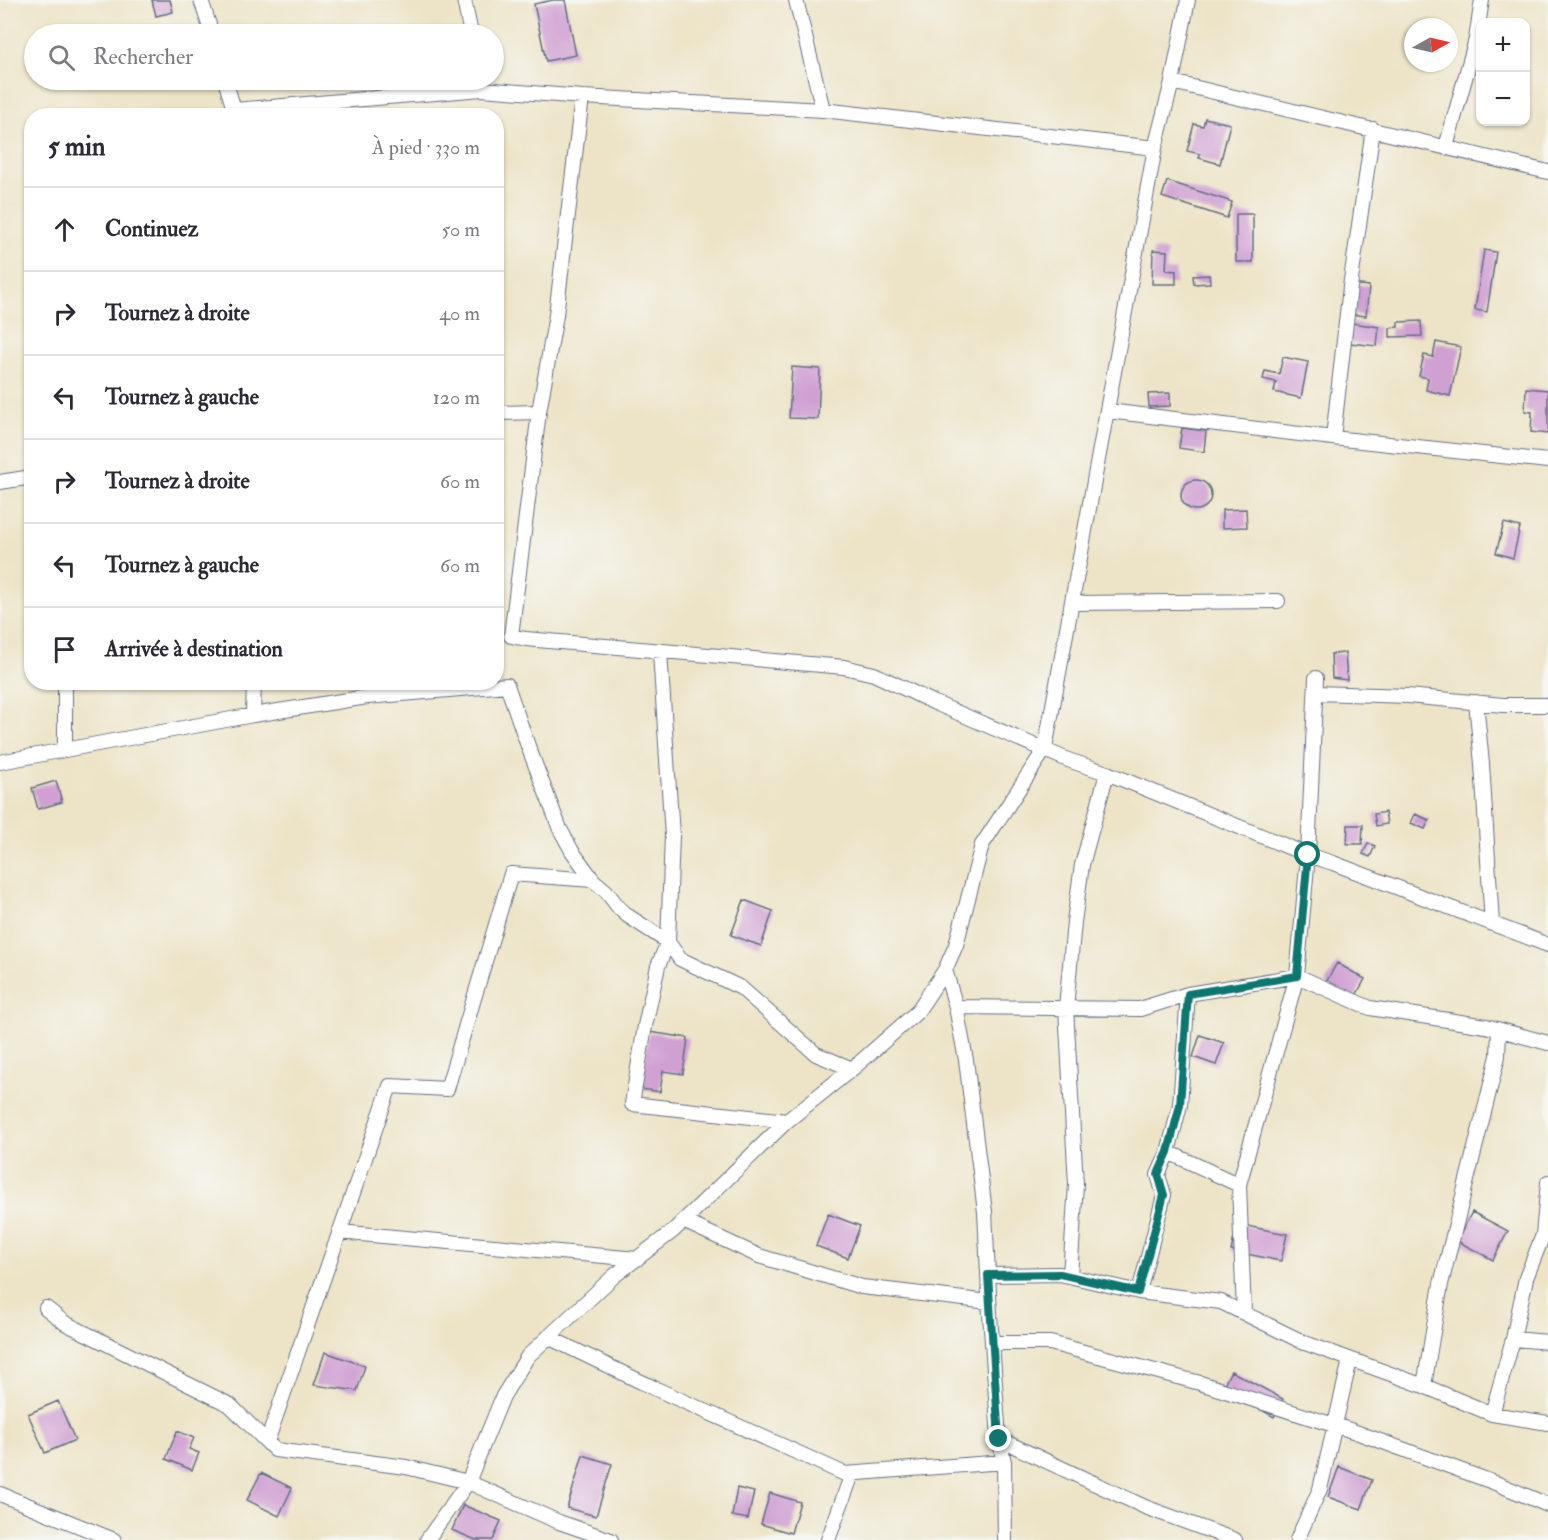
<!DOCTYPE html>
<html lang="fr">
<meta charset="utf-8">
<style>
:root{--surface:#fff;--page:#f2f2f3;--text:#2b2b33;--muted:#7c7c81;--line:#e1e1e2}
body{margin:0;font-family:"IM FELL Double Pica",serif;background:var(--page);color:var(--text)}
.controls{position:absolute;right:18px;top:18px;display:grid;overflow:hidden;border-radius:12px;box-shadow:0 2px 4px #0004}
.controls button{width:54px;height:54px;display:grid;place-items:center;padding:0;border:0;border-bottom:2px solid var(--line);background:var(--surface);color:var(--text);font:30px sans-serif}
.compass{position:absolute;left:1404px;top:18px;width:54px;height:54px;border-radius:50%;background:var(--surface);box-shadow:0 2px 4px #0004;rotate:82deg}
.stop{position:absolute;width:18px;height:18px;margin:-14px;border:4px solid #0f766e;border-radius:50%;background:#fff}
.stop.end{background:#0f766e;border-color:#fff;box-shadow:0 2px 6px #0008}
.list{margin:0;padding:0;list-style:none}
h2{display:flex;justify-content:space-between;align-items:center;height:78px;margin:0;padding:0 24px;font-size:26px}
h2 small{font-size:20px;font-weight:400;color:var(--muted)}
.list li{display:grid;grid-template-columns:39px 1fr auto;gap:18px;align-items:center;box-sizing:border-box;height:84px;padding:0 24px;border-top:2px solid var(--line)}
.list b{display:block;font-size:22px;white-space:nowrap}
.list em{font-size:20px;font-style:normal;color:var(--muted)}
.icon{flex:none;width:33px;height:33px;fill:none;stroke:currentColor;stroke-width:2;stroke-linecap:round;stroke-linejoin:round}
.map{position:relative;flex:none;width:1548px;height:1540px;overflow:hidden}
.search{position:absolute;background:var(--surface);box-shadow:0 2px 4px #0004;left:24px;top:24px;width:480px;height:66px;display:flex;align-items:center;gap:15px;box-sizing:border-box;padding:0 21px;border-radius:33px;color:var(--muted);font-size:22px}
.panel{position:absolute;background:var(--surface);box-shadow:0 2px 4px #0004;left:24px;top:108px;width:480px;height:582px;border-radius:24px}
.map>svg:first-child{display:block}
</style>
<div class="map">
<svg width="1548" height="1540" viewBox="0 0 1548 1540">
<rect width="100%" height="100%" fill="#f6f6f2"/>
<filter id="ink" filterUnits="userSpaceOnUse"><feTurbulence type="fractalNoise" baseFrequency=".0167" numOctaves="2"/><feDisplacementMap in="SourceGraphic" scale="12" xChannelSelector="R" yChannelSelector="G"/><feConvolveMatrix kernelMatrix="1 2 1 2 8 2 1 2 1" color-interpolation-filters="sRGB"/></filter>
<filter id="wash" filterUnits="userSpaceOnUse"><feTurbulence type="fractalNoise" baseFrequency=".008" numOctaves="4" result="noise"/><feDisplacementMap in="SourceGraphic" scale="24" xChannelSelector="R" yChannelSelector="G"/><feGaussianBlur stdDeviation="1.35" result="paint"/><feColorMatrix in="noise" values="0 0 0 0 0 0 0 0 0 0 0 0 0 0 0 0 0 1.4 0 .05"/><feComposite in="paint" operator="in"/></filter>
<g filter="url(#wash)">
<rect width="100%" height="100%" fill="#ede4c7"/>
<g id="blocks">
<!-- building -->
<path fill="#d0a0d3" d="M152 0H170L173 12 156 16Z
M553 0H565L576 55 546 61 534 4Z
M1205 118 1230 124 1220 164 1199 158 1200 154 1187 151 1194 124 1203 126Z
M1167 181 1232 202 1227 218 1162 197Z
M1236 214H1253V262H1236Z
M1153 250 1167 251 1166 270 1176 271V284H1152Z
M1484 250 1496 252 1487 312 1475 310Z
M1209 275 1210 283 1194 284 1193 276Z
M1351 284 1369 286 1366 316 1348 314Z
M1421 321 1422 336 1390 337V328L1398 327V322Z
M1352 323 1379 327 1377 346 1350 343Z
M1436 342 1461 347 1450 396 1426 390 1428 378 1419 376 1424 355 1433 357Z
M1283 357 1308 362 1301 398 1274 392 1276 382 1263 379 1265 371 1279 374Z
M792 367 820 369 818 419 789 418Z
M1526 388 1548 390V434L1531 432 1532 412 1525 411Z
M1170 393V406L1149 407 1148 394Z
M1182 428 1206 431 1204 452 1179 448Z
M1181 495a15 15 0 1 1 30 0a15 15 0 1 1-30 0Z
M1246 509 1247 527 1222 528V510Z
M1504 523 1520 527 1513 558 1496 553Z
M1345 653 1347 680 1332 678 1331 654Z
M56 781 62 802 38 809 32 788Z
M1385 812 1387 824 1376 826 1374 814Z
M1415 814 1429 820 1425 829 1411 823Z
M1348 825H1363L1362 844H1347Z
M1368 843 1375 846 1370 857 1363 854Z
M744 900 773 911 761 946 731 935Z
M1337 963 1365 979 1353 1001 1325 984Z
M649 1032 688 1038 683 1074 663 1071 660 1092 641 1089Z
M1200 1035 1224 1043 1216 1065 1193 1057Z
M1472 1212 1508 1231 1493 1260 1457 1241Z
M828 1214 860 1226 848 1258 816 1246Z
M1237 1224 1287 1234 1281 1261 1231 1251Z
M325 1352 365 1366 357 1391 314 1385Z
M1231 1371 1283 1399 1274 1417 1222 1388Z
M58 1401 75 1440 45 1453 28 1414Z
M177 1431 194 1438 189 1449 199 1453 192 1470 166 1459Z
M583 1455 612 1464 596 1516 567 1508Z
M1339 1467 1372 1480 1361 1509 1328 1497Z
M261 1473 292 1488 279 1516 247 1500Z
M737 1488 754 1492 748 1519 732 1516Z
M770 1493 800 1502 791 1533 761 1524Z
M463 1505 501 1521 493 1540H476L452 1530Z"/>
</g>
</g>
<g filter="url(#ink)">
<use href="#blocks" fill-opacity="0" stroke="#646e83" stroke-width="1.5"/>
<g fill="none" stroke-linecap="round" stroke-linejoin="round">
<defs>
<path id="street" d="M201 0 212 34
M464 0 471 34
M796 0 823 110
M225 80 236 116
M1172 82 1548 172
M582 97 556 315 539 412 511 636 526 639 844 667 874 674 935 703 1068 760 1107 773 1308 855 1333 863 1548 945
M235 110 482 89 582 97 823 110 1155 148
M1446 147 1476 39 1482 0
M1108 411 1333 438 1548 461
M496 413 539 412
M1333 438 1350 287 1373 129
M0 482 32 477
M1072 603 1278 601
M660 652 672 836 668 942 658 966 645 1026 632 1104 787 1121
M1316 693 1408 696 1503 705H1548
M1476 702 1482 764 1492 924
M253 715 254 682
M65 749V682
M0 762 253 715 367 697 507 685 528 746 560 829 572 851 593 880 606 891 619 908 628 916 668 942 680 959 741 988 816 1054 852 1069
M945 970 956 1007 966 1060 985 1212 990 1315 999 1439 1004 1462 1005 1540
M956 1007 1140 1009 1188 994 1297 976 1370 1008 1486 1026 1548 1043
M1168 1152 1239 1185
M683 1221 759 1256 862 1287 989 1302
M339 1232 637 1259
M988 1275 1060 1274 1139 1292 1221 1302 1305 1343 1424 1386 1492 1414 1548 1423
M1070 1276 1076 1184 1066 1008 1074 922 1082 865 1107 773
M1139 1292 1164 1195 1158 1175 1168 1152 1180 1105 1188 994
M46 1308 65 1323 230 1405 275 1450 406 1467 468 1482 559 1522 611 1540
M1244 1313 1239 1185 1297 976 1308 855 1316 678
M548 1337 654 1388 845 1474 1004 1462
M1513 1339 1548 1342
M992 1343H1050L1200 1383 1353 1431 1498 1484 1548 1505
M1424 1386 1441 1284 1498 1056 1499 1030
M1492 1414 1513 1339 1526 1278 1543 1235 1548 1182
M999 1439 1145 1507 1235 1540
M267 1442 390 1086 447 1089 511 874 593 880
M0 1494 114 1540
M427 1540 468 1482 503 1396 528 1356 614 1276 673 1231 787 1121 858 1064 917 1012 945 970 956 945 982 845 1045 749 1155 148 1172 82 1188 0
M828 1540 852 1474
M1297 1540 1320 1489 1350 1360"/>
</defs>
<!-- street casing -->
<use href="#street" stroke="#646e83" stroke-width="16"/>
<!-- street -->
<use href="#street" stroke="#fff" stroke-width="14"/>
</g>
</g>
<g fill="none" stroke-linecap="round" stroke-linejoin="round" filter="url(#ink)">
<!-- route -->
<path stroke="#0f766e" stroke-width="8" d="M999 1439 988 1275 1060 1274 1138 1292 1164 1195 1158 1174 1168 1152 1180 1105 1188 994 1297 976 1308 855"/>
</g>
</svg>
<div class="controls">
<button>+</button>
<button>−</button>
</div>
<svg class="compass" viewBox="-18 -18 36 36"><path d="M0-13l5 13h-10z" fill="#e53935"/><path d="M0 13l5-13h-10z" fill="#7c7c81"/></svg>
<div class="stop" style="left:1308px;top:855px"></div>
<div class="stop end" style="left:999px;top:1439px"></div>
<div class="search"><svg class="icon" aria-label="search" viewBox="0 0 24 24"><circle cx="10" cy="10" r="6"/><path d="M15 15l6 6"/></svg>Rechercher</div>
<section class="panel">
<h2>5 min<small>À pied · 330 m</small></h2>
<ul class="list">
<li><svg class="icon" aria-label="ahead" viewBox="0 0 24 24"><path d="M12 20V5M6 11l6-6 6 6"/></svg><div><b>Continuez</b></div><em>50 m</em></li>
<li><svg class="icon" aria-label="right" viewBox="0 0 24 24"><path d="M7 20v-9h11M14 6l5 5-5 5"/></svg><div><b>Tournez à droite</b></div><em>40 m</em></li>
<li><svg class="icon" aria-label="left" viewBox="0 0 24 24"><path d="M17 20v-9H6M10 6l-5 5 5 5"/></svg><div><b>Tournez à gauche</b></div><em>120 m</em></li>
<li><svg class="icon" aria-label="right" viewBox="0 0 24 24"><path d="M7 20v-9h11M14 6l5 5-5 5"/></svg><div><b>Tournez à droite</b></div><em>60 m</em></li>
<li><svg class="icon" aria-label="left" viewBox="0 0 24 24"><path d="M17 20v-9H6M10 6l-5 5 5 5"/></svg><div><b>Tournez à gauche</b></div><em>60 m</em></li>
<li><svg class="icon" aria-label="arrive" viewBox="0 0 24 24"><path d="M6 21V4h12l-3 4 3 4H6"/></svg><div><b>Arrivée à destination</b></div></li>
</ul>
</section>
</div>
